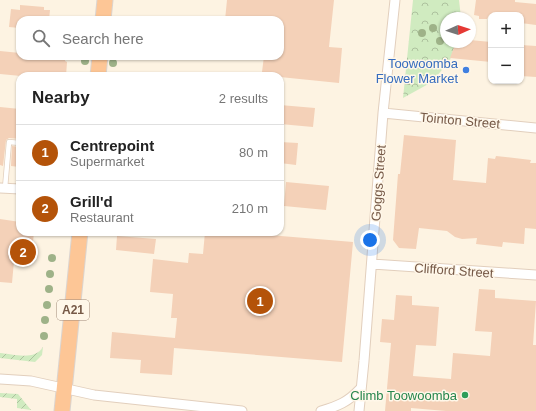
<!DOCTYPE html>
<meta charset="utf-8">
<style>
:root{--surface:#fff;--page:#f6f6f6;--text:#222;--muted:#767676;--line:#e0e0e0;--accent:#b45309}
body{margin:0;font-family:Helvetica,sans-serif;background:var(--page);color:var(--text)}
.controls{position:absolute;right:12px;top:12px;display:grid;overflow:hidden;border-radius:8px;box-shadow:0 1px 3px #0004}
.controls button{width:36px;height:36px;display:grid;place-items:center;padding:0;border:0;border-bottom:1px solid var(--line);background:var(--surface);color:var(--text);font:20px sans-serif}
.compass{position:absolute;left:440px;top:12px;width:36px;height:36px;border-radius:50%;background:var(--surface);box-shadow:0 1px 3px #0004;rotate:87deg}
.you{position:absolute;left:370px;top:240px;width:14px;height:14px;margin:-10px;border:3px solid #fff;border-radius:50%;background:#1a73e8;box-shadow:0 0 0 6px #1a73e833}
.badge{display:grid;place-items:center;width:26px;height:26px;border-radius:50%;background:var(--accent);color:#fff;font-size:13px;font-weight:700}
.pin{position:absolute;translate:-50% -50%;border:2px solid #fff;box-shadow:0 1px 4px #0006}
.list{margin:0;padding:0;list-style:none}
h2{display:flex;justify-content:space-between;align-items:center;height:52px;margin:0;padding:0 16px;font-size:17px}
h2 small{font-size:13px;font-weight:400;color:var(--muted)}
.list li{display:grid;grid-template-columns:26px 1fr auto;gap:12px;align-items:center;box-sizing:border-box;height:56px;padding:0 16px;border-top:1px solid var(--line)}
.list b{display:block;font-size:15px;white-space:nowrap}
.list p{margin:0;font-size:13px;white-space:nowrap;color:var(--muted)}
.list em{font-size:13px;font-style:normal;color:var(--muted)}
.icon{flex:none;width:22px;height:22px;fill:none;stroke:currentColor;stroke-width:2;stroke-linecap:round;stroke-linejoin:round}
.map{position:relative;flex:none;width:536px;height:411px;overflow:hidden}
.search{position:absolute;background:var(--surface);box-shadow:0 1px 3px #0004;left:16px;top:16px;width:268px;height:44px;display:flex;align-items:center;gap:10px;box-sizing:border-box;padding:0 14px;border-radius:12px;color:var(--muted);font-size:15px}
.panel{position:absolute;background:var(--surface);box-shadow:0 1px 3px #0004;left:16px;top:72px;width:268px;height:164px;border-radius:12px}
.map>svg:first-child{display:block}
</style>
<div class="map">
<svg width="536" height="411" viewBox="0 0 536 411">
<defs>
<pattern id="forest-crowns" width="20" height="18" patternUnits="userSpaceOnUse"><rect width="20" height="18" fill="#d0ebc0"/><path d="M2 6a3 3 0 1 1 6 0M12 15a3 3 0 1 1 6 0" fill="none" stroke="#adc19e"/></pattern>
<pattern id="garden-furrows" width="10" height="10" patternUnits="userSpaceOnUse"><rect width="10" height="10" fill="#d0ebc0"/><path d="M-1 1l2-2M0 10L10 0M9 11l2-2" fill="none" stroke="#adc19e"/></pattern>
</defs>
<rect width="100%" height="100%" fill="#fdf3e2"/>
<!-- forest -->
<path fill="url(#forest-crowns)" d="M413 0H459L461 18H446V42H456L450 60 432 82 403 98Z"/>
<!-- garden -->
<path fill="url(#garden-furrows)" d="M43 347 42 355 35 362 0 358V353C13 354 35 361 43 347Z
M0 393 18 394 31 410 17 408V399L0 397Z"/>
<!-- building -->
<path fill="#f4d1b8" d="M227 0H334L329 47 342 48 339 83 270 76 271 73 262 72 264 56H280V20H225Z
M476 0H515V2L536 4V25L521 23V15H489L487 19H479V16L474 15Z
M20 5 44 7V10H50L49 20H20V28L9 27 11 9 20 10Z
M470 40 491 42V62L450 58 456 42H470Z
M521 45 536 46V77L521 76Z
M0 51 20 53V56L50 57V56H53L65 57V61L67 62 66 76H21L0 74Z
M280 105 315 108 313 127 280 124Z
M0 107 20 109V139L9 138 6 140 3 166 0 165Z
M404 135 456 140 453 180 486 183 488 158 495 159 496 156 531 160 530 163H536V229L525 228 524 244 503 242 502 247 476 244 477 238 462 239 455 237 447 231 419 228 416 249 399 248 393 240 398 174H400Z
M280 142 298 143 296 165 280 163Z
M12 146 20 147V167L11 166Z
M286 182 329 186 326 210 284 206Z
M0 219 20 222V232H34L31 262 14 261 12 283 0 282Z
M205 232H234L353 242 342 362 174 348 172 375 140 373 141 360 110 358 112 332 175 338 177 318H171L173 294 150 292 153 259 188 263 189 253 203 254Z
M117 236 156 239 154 254 116 250Z
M479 289 495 290V298L536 301 533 345H536V411H446L411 408V411H385L391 343 380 342 382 319 394 320 396 295 412 296V305L439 307 436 346 416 345 413 376 451 379 453 353 490 356 492 332 475 331Z"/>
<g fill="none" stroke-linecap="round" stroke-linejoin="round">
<defs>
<path id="service" d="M5 188 9 142 20 143"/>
<path id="minor" d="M383 113 536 128
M0 188 20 189
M372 264 536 275
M0 379 31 381 94 395 242 411
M321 411C338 406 348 402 360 389
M359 411 364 361 383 113 395 0"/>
<path id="trunk" d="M103 20 105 0
M98 76 100 56
M62 411 80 232"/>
</defs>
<!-- service casing -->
<use href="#service" stroke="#e2cfbd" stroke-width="6"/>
<!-- minor casing -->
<use href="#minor" stroke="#e2cfbd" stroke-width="11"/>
<!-- trunk casing -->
<use href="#trunk" stroke="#dbd4cf" stroke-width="17"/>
<!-- service -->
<use href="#service" stroke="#fff" stroke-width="4.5"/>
<!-- minor -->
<use href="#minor" stroke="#fff" stroke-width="9"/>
<!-- trunk -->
<use href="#trunk" stroke="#fdc696" stroke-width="15"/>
</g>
<!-- trees -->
<g fill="#9eb288">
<circle cx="433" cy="28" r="4"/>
<circle cx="422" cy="33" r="4"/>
<circle cx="440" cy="41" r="4"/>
<circle cx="85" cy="61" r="4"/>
<circle cx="113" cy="63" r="4"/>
<circle cx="408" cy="81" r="4"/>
<circle cx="52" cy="258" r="4"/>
<circle cx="50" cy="274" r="4"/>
<circle cx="49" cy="289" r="4"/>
<circle cx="47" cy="305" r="4"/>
<circle cx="45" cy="320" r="4"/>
<circle cx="44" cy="336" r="4"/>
</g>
<!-- markers -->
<circle fill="#3f7fe0" stroke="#fff7e9" stroke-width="1.5" cx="466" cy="70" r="4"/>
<circle fill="#2e9e5b" stroke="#fff7e9" stroke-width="1.5" cx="465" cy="395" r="4"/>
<g text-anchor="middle" stroke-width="3" stroke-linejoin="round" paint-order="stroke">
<!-- shield labels -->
<rect fill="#fff7e9" stroke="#9f8878" stroke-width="1" x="57" y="300" width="32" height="20" rx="3"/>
<g font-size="12" font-weight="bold" fill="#765947">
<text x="73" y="314">A21</text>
</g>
<!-- shop labels -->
<g font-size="13" fill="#366cbe" stroke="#fff7e9" text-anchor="end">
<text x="458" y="68">Toowoomba<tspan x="458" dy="15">Flower Market</tspan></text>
</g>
<!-- street labels -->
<g font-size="13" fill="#765947" stroke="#fff7e9">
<text transform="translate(460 120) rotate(5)" y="5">Tointon Street</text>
<text transform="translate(378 183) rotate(-86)" y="5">Goggs Street</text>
<text transform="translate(454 270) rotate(4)" y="5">Clifford Street</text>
</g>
<!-- leisure labels -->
<g font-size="13" fill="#27864d" stroke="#fff7e9" text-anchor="end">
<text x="457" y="400">Climb Toowoomba</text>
</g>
</g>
</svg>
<div class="controls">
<button>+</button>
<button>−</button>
</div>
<svg class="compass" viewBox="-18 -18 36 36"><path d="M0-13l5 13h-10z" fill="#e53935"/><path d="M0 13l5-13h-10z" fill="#767676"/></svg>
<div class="you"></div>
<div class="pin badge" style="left:260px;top:301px">1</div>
<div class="pin badge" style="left:23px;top:252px">2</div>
<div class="search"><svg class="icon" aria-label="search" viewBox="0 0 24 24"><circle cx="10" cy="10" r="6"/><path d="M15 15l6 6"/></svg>Search here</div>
<section class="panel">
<h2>Nearby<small>2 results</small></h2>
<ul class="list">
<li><span class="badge">1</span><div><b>Centrepoint</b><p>Supermarket</p></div><em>80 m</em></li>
<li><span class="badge">2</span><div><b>Grill'd</b><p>Restaurant</p></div><em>210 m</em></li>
</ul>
</section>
</div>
